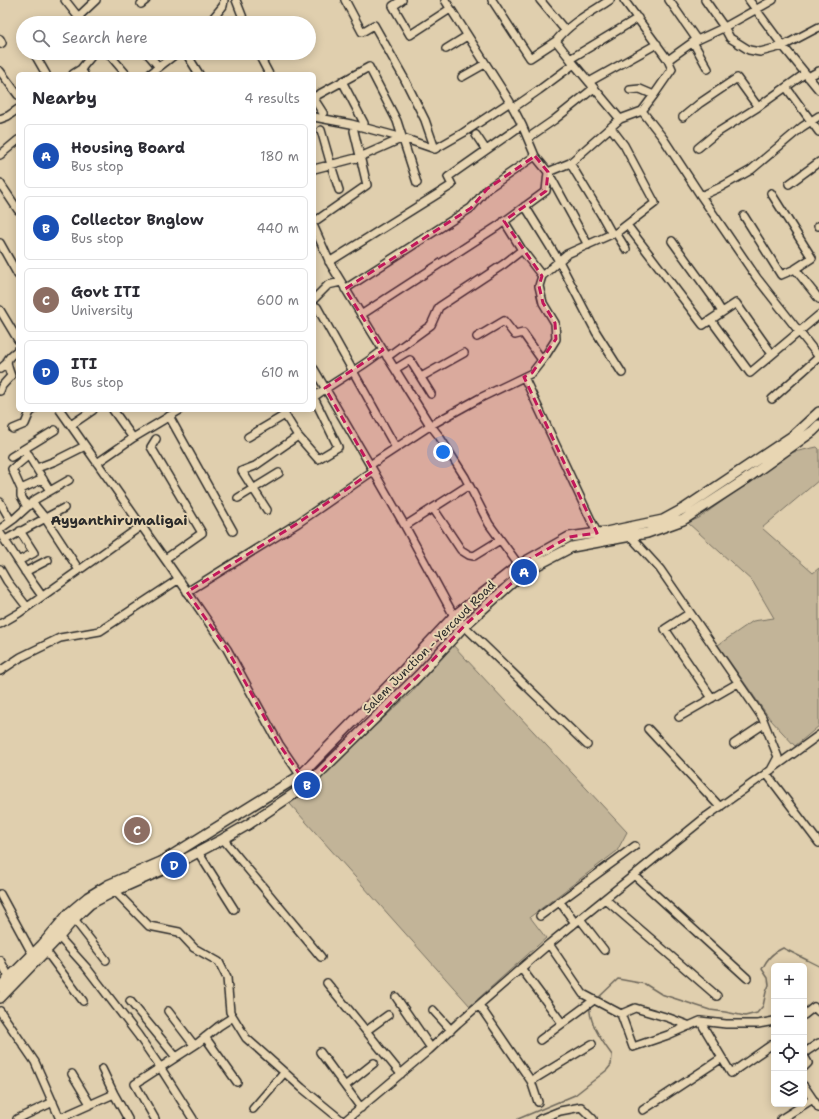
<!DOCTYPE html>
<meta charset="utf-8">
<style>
:root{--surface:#fff;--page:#f7f7f7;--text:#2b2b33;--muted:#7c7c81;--line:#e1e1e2;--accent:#111827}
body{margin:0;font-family:"Shantell Sans",sans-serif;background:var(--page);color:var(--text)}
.controls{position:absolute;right:12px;bottom:12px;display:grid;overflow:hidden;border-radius:6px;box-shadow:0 2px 10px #0003}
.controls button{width:36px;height:36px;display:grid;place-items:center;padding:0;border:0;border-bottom:1px solid var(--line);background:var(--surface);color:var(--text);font:20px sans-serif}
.you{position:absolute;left:443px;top:452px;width:14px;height:14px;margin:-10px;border:3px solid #fff;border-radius:50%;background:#1a73e8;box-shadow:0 0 0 6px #1a73e833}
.badge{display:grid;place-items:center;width:26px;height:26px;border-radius:50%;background:var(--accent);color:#fff;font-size:13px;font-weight:700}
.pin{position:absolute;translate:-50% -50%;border:2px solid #fff;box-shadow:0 1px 4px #0006}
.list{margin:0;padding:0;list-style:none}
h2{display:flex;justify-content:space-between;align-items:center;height:52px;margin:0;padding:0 16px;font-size:17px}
h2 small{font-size:13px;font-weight:400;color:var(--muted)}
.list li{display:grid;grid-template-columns:26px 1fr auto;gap:12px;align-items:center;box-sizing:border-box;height:64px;margin:0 8px 8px;padding:0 8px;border:1px solid var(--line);border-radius:6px}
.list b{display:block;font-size:15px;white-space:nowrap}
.list p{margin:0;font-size:13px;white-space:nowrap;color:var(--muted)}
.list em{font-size:13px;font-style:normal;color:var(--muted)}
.icon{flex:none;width:22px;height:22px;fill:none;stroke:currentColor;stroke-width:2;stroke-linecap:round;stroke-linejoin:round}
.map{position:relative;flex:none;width:819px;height:1119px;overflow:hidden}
.search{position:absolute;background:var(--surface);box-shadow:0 2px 10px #0003;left:16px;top:16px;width:300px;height:44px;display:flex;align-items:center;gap:10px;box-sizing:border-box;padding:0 14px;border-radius:22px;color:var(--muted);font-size:15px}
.panel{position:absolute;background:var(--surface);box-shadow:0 2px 10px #0003;left:16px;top:72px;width:300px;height:340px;border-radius:6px}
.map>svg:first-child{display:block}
</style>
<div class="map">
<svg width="819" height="1119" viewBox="0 0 819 1119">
<rect width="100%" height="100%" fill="#e0cfae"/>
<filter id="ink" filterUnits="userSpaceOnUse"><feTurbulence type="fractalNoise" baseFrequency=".025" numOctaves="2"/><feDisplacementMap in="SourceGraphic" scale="8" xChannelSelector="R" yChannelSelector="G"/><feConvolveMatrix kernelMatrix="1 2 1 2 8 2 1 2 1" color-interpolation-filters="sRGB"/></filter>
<g filter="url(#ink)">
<!-- green -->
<path fill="#c2b498" stroke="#767062" d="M817 447 819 449V480L762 528 813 573 819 568V726L795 746 770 719 718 645 753 621 774 618 753 582 688 523 699 518 789 453Z
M452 644 627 832 617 851 530 917 546 938 470 1006 290 804 411 693Z"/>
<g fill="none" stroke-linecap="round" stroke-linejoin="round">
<!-- stream -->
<path stroke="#6c665a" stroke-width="1.5" d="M597 999 618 979 645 984 661 994 710 1010 725 1012 745 1016 757 1013 763 1006 766 992 769 985 768 978 762 969C767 959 772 953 783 948L819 966
M518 1119 575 1095 607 1070 611 1065 612 1055C603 1043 588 1021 590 1006"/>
<defs>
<path id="minor" d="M65 0 83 23
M236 0 245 23
M402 0 393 6 410 35 450 9
M445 0 510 102 522 125 535 156 548 172 570 163
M492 0 530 58 556 41
M540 0 565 30
M610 0C590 13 571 22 556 41L574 64 620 119 642 111
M624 0 668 60 693 42 721 29 773 0
M669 0 697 40
M705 0 724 27 730 38 749 50 760 52 783 46 819 90
M749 0 783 46 819 27
M141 4 146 0
M78 17 96 0
M159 22 160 23
M209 23 223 6 224 0
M0 39 2 43 0 44
M693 42 708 69
M446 49 467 36
M34 53 46 74
M108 53 126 74
M147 53 159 67
M186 53 199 74
M258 53 269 74
M570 59 638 18
M668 60 672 69 654 95 642 111 663 138 701 196 757 278 819 357
M81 69 94 53
M0 71 18 95
M73 74 81 69 84 74
M150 74 177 53
M462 77 485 64
M808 77 819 71
M342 81 364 123
M589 82 657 44
M786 87 819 132
M630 90 640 89 654 95
M314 97 369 67 397 121 417 183
M314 99 323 113
M513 108 539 90 574 64
M314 117 351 124 403 138
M683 117 700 103 737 78 758 107 803 75 806 74
M0 119 8 116 18 109
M620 119 570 163 602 216 612 234 616 233 626 249
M611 128 624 145 655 203 616 233
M321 130 331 165 339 190
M476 135 486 150
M528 138 554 120 594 88
M698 148 715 134 758 107
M435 149 463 133 510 102
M0 155 18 140
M314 169 360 157 403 138 435 149 425 120 404 78 374 25 362 32 345 0
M0 183 18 210
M789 184 819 162
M771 193 812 258 795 269 819 299
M701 196 721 187 751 170 802 127 819 116
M525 206 559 261 596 332 622 373
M744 216 781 275 795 269
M314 222 367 185 354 131
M627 225 703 325 736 303 772 354
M818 226H819
M314 227 331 265 373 334 428 422 439 436 465 477 489 524 521 568
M672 241 712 296 722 312
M0 243 18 275
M522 250 542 276
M329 262 452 185 448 177 522 125
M345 289 471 208 487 189 535 156
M314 299 328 285 341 282
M314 306 317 307 396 448
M0 310 18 340
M361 315 498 226 546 191 548 172 588 245
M711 320 750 373 819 315
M477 337 504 321 515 335 523 333 542 360
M387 357 431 325 439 307 504 264 522 250 504 221
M0 369 7 363
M314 369 370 465
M395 369 410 360 431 394
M421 377 464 353
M524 377 597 533
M0 391 2 386 11 376C6 361 4 360 18 350
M314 397C336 380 362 368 383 350
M772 399 819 357
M60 410 169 565 227 649 279 744 307 785
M113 410 133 438 180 410
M282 410 298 436
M169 416 233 531
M71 425 93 410
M13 429 25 424 30 412 33 410
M248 437 285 415
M156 439 151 447 202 533 165 559
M26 451 50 491
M11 457 55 430
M97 463 133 438
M37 468 55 461 85 446
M21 489 43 479
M238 498 279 473
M0 502 11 521
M32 502 45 518 79 570
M27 507 21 496V489L12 469 29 455
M433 508 461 550 469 555 474 556 500 540
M267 510 242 471 255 466 298 436 318 459 338 447 314 398
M405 526 469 485
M0 529 14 519 36 499 69 480
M0 533 32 582 42 596
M5 540 64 508
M18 561 34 553 20 531
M0 569 7 581 27 607
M25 572 48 560
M187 592 298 523 373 471
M690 613 665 629 712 698
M0 624 19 613 141 526
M0 671 21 657 60 638 100 631 179 579
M679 717 738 683
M648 729 720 807
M734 744 764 724
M587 745 454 616 405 526 370 465 431 425 480 398 532 373 546 355 556 339 555 323 543 303 539 286 542 276 567 254 612 234
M772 769 819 735
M766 773 819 843
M223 839 321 957
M198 852 234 909
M634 875 747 978
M115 891 149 926 179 932 194 948 219 962 227 978 230 1012 246 1038 302 1088 340 1119
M0 894 33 955
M605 899 717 996
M560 902 575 923
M540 916 635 846
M74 919 106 960
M580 919 604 950
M59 937 86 967 138 1035 160 1067 193 1119
M549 944 583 994 621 1014 633 1047 668 1035 700 1021 726 1024H758L774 1021
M46 951 83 1001
M0 960 9 977
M521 968 562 1023
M327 983 401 1074
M396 997 431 1048
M130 1001 176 1057
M479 1005 531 1081
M433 1010 451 1030
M0 1011 35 1062 60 1119
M168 1011 194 1045
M621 1014 635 1008 669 1018 690 1026
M804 1015 814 1007 819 1012
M700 1021 731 1073 774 1043
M366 1031 388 1015
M205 1037 237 1082
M540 1040 594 1000
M320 1052 361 1108
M804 1053 819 1043
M804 1056 808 1063 804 1067
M102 1069 114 1094 128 1119
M72 1074 90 1104
M345 1086 374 1063
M804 1086 819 1108
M538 1102 531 1081 592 1044
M253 1109 284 1073
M643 1110 722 1058
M60 1118 114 1094
M17 1119 53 1102
M155 1119 135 1084 198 1043 219 1026 233 1017
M347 1119 429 1050 458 1023 549 944 707 816 771 770 778 757 762 717 660 569 630 536
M540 1119 560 1111 581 1107 593 1119
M781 1119 813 1099"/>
<path id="major" d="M0 987 42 945 69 913 88 897 108 885 161 862 301 775 396 678 454 616 519 565 569 537 606 532 663 520 685 508 794 435 819 412
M0 998 59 937 74 919 90 904 115 891 174 865 223 839 249 824 307 785 419 675 465 625 524 572 572 547 647 533 683 520 746 479 813 431 819 425"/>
</defs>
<!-- minor casing -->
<use href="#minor" stroke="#2b2b2b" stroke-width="10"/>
<!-- major casing -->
<use href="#major" stroke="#2b2b2b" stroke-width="12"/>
<!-- minor -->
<use href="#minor" stroke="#e8d6b3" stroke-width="7"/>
<!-- major -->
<use href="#major" stroke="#e8d6b3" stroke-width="9"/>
</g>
</g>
<!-- marked area -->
<path fill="#c2185b" fill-opacity="0.2" stroke="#c2185b" stroke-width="3" stroke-dasharray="8 5" stroke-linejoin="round" d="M535 156 548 172 546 191 504 221 542 276 539 286 543 303 555 323 556 339 532 373 524 377 597 533 569 537 519 565 524 572 465 625 419 675 307 785 279 744 227 649 187 592 298 523 373 471 325 388 383 350 345 289 471 208 487 189Z"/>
<g text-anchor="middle" stroke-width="4" stroke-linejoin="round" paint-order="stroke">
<!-- street labels -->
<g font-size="12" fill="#2b2b2b" stroke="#e8d6b3">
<text transform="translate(429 647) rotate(-45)" y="4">Salem Junction - Yercaud Road</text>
</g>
<!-- quarter labels -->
<g font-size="14" font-weight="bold" fill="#2b2b2b" stroke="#e8d6b3">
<text x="119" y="525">Ayyanthirumaligai</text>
</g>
</g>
</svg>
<div class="controls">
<button>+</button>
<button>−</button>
<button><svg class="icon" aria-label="locate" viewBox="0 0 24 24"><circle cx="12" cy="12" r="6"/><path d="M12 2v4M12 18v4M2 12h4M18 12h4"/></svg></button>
<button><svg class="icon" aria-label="layers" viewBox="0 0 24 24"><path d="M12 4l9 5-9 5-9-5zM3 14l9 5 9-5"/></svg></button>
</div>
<div class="you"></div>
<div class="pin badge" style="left:524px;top:572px;background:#1a4fb4">A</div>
<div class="pin badge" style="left:307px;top:785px;background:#1a4fb4">B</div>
<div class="pin badge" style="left:137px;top:830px;background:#8d6e63">C</div>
<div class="pin badge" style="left:174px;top:865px;background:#1a4fb4">D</div>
<div class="search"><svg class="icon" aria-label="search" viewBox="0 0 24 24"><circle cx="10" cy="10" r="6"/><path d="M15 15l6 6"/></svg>Search here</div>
<section class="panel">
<h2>Nearby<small>4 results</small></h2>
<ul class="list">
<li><span class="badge" style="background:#1a4fb4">A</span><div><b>Housing Board</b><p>Bus stop</p></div><em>180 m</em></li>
<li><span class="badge" style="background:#1a4fb4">B</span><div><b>Collector Bnglow</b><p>Bus stop</p></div><em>440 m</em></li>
<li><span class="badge" style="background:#8d6e63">C</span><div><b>Govt ITI</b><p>University</p></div><em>600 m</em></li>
<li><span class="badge" style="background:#1a4fb4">D</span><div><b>ITI</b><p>Bus stop</p></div><em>610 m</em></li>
</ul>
</section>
</div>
